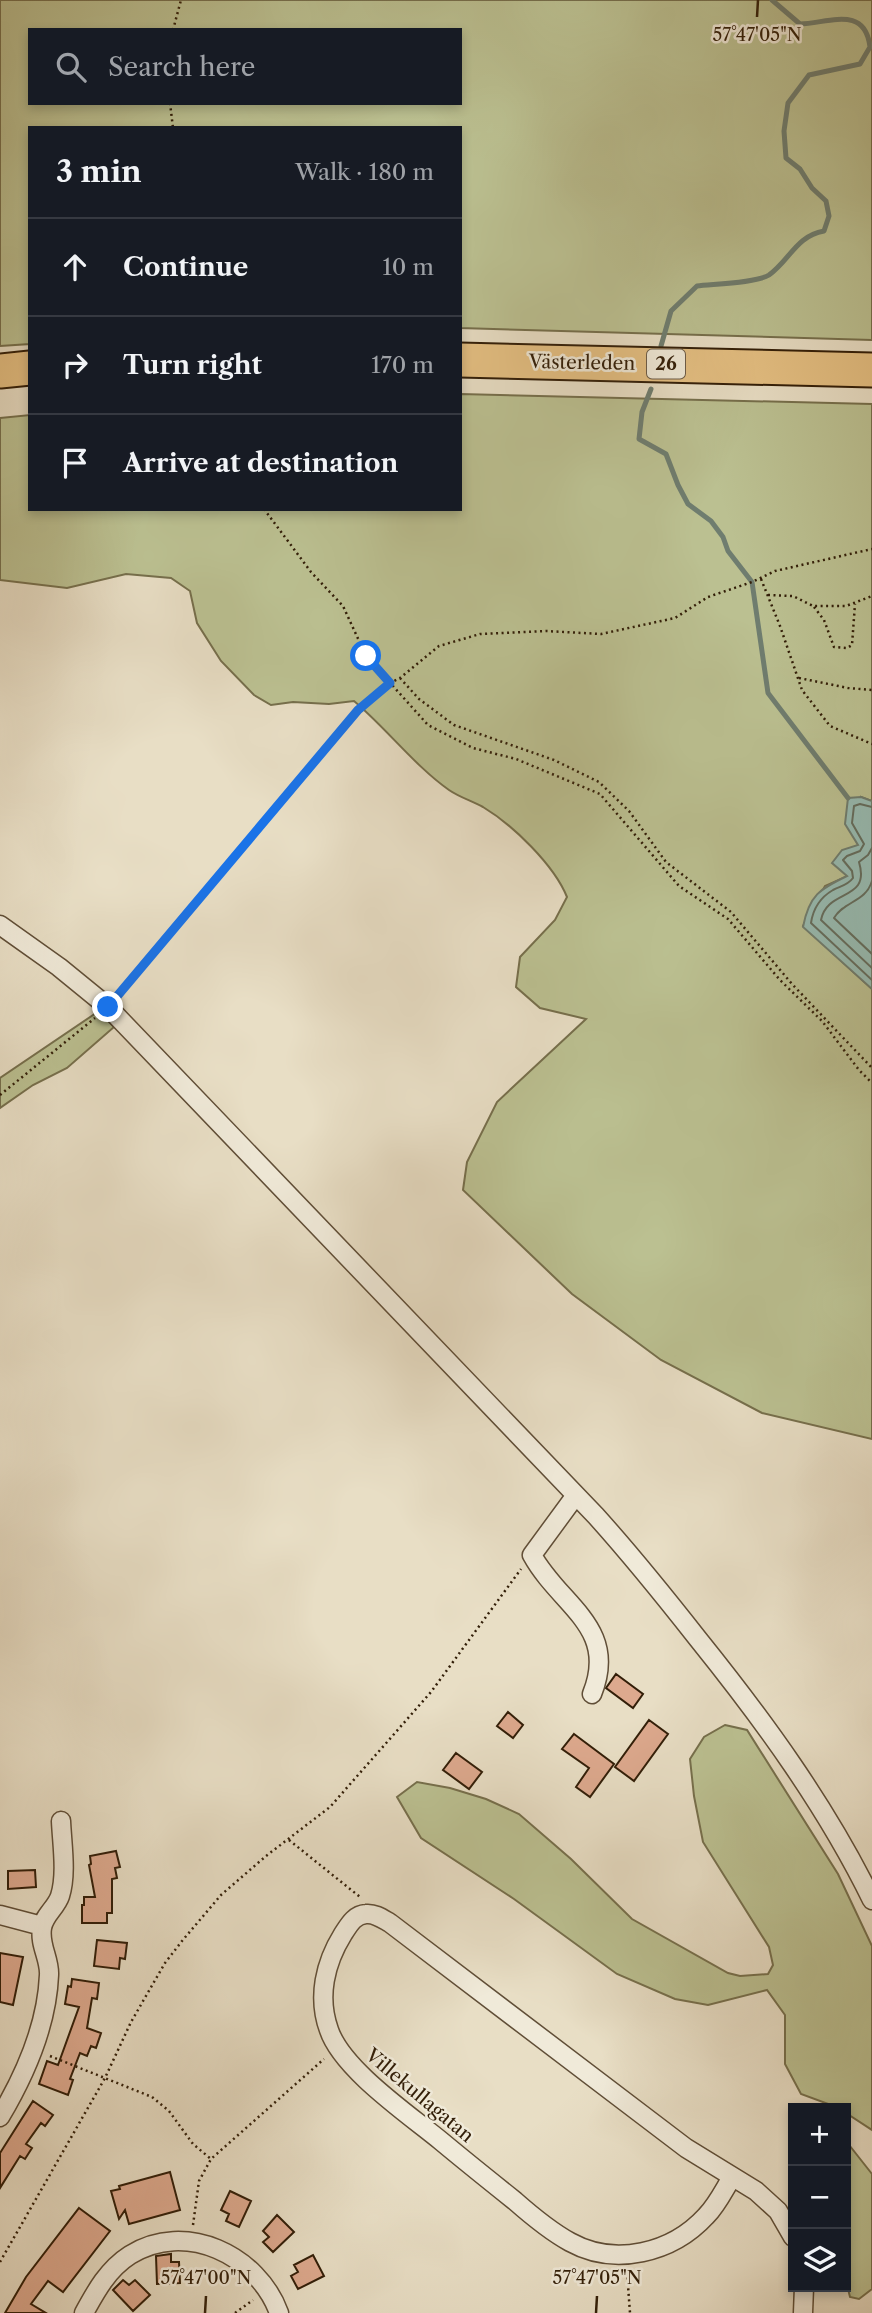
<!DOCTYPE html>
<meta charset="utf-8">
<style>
:root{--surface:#171b24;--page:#20242c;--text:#f1f3f6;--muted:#9ea1a6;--line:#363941}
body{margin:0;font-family:"Libre Caslon Text",serif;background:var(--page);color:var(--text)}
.controls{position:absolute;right:21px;bottom:21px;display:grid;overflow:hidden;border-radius:0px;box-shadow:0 4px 10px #0003}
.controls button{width:63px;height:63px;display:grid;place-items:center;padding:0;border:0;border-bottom:2px solid var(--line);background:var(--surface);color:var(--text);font:35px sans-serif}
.stop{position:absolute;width:21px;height:21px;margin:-16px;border:5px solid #1a73e8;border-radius:50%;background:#fff}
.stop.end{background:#1a73e8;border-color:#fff;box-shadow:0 2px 7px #0008}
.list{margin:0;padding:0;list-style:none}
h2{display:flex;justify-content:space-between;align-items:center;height:91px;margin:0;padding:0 28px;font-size:30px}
h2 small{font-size:23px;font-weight:400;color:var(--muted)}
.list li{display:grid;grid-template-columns:46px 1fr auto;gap:21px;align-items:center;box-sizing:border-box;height:98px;padding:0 28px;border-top:2px solid var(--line)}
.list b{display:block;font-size:26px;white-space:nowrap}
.list em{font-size:23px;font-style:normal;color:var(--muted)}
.icon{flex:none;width:38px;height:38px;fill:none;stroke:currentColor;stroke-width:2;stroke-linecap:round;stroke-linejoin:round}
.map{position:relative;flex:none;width:872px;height:2313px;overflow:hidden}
.search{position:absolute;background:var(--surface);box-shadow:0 4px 10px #0003;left:28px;top:28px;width:434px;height:77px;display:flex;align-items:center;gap:18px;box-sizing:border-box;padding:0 24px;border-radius:0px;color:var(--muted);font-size:26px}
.panel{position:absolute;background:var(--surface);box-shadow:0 4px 10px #0003;left:28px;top:126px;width:434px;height:385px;border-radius:0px}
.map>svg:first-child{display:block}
</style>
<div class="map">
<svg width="872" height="2313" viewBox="0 0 872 2313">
<rect width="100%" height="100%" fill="#e8dec5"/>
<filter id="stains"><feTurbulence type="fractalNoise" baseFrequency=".00286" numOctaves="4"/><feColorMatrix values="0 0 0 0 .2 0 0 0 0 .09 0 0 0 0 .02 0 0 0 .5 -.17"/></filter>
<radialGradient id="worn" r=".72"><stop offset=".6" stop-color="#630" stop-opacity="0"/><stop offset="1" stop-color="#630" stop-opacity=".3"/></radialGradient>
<!-- green -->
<path fill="#bbc091" stroke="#766f4c" stroke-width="2" fill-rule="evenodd" d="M0 0H872V340L460 328V128H30V344L0 346ZM30 30H460V103H30Z
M460 394 872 404V801L861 797 858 845 848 876 825 886 803 926 872 989V1439L762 1413 661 1360 572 1294 463 1190 467 1162 497 1102 586 1019 540 1008 516 987 520 957 555 920 567 897C554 865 513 825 483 807 472 801 459 797 449 790 415 766 386 728 354 701L329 704 293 702 271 705 254 695 221 661 197 623 190 591 171 578 126 574 67 588 0 580V418L30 415V509H460Z
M99 1011 114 1027 67 1068 33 1085 0 1108V1078Z
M725 1725 747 1730 838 1874 872 1946V2130L846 2113V2108H839L801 2094 785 2064V2015L767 1990 708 2005 675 1999 617 1974 514 1899 421 1838 397 1797 417 1782 450 1788 486 1799 519 1814 571 1859 632 1919 728 1973 740 1976 768 1974 773 1965 769 1947 703 1842 694 1796 690 1759 704 1737Z
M846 2141 872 2174V2289L859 2299 850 2297 846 2281Z"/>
<!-- water -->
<path fill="#97bcb3" stroke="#6f7d6f" stroke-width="2" d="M861 797 872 801V989L803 927C809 895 820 889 847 876L832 863 842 850 858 845 845 824 848 798Z"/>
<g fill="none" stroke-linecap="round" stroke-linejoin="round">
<!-- shore -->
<path stroke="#646d5e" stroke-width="2" d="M872 807 860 804 854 806 852 823 864 844 860 851 847 856 843 860 852 871 853 878C848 885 841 886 833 890 821 897 813 909 811 923L872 980
M872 848 868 855 859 862C871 902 827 888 821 920L872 968
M872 881C866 902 844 901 834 918L872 954"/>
<!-- stream -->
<path stroke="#6f7d6f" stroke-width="5" d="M661 346 671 311 697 286C712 284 757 283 769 275 790 260 796 236 824 231L829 216 826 201 812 188 800 169 786 158 784 131 788 103 809 75 860 64 870 47C865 5 829 23 800 24L772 0
M651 389 642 412 639 439 666 454 678 485 688 504 711 521 723 537 728 551 752 582 768 693 848 798"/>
</g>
<!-- building -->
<path fill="#dda98e" stroke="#321e08" stroke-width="2" d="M616 1674 643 1694 633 1708 606 1688Z
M508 1712 523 1725 513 1738 497 1726Z
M649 1720 668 1734 634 1781 615 1767Z
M574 1734 614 1764 590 1797 576 1787 589 1768 562 1749Z
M456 1753 482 1772 469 1789 443 1770Z
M116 1851 120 1867 115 1868 117 1878 112 1879V1913H107V1923H82V1905H84V1897H95L89 1865 91 1864 90 1856Z
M35 1870 36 1887 8 1889V1871Z
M97 1940 127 1943 125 1959 120 1958 119 1969 94 1966Z
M0 1953 23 1957 13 2005 0 2002Z
M72 1979 99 1983 97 1999 92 1998 87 2028 101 2033 96 2048 91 2046 87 2056 80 2053 70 2079 73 2080 68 2095 39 2084 47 2061 58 2065 79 2007 65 2004 68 1986 71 1987Z
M33 2101 53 2115 45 2126 41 2123 26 2144 32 2148 25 2159 20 2156 0 2188V2153Z
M170 2172 180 2210 129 2224 125 2210 119 2219 111 2191 120 2189 119 2186Z
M230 2191 251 2201 239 2227 226 2221 229 2214 221 2210Z
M79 2208 110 2231 63 2292 48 2281 31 2304 46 2313H5L26 2277Z
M277 2215 294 2232 273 2252 263 2242 269 2237 263 2231Z
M171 2254V2262H179L180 2283 157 2284 156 2256Z
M313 2255 324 2276 298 2289 291 2276 298 2272 294 2265Z
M123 2280 129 2285 135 2280 150 2295 133 2311 113 2290Z"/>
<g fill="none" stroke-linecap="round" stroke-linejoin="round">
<defs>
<path id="street" d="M0 925 59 967 108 1007 596 1516C632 1556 665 1597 698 1639 764 1721 826 1806 872 1900
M576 1495 532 1555C560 1606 619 1627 592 1694
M0 1915 42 1926
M0 2117C25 2075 47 2025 49 1975 50 1959 39 1945 42 1928 44 1915 56 1908 60 1896 67 1874 62 1844 61 1821
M732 2177C724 2190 717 2205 706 2216 672 2253 615 2267 570 2242 550 2231 532 2216 515 2201 490 2181 465 2161 441 2141 408 2114 342 2069 329 2030 317 1997 325 1963 343 1934 349 1925 354 1915 366 1914 375 1913 383 1919 390 1923L686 2148 756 2191 778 2211 793 2237
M84 2313C96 2291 108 2269 130 2255 185 2220 258 2255 279 2313
M803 2313 804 2287"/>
<path id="highway" d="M460 360 872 370
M0 371 30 368"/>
</defs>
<!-- street casing -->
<use href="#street" stroke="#604e37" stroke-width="21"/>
<!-- highway casing -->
<use href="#highway" stroke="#321e08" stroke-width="37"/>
<!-- path -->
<path stroke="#321e08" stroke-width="2.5" stroke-dasharray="2 3.5" stroke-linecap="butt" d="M173 30 181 0
M170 103 173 128
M264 509 311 572 343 606 366 656 428 725 473 748 516 759 600 794 679 886 728 919 780 980 822 1021 859 1070 872 1083
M761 579 780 626 802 690 830 726 872 744
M768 595 793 596 813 606H846L872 596
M814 607 824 620 834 647 847 648 852 645 855 604
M400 678 419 699 454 725 554 760 599 782 629 811 666 862 731 912 792 984 872 1068
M799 678 848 688 872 690
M119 994 358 710 390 683 400 678 439 646 480 634 546 631 601 634 675 618 708 597 752 582 775 571 872 549
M0 1095 95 1018
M289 1840 360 1897
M50 2056 152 2097 169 2111 193 2144 211 2159
M193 2225 199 2181 211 2159 324 2059
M0 2262 105 2078 131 2022 165 1963 182 1941 221 1895 266 1856 330 1807 431 1692 521 1569
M627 2272 630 2313
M235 2313 253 2300"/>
<!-- street -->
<use href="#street" stroke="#f0ead9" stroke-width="18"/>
<!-- highway -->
<use href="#highway" stroke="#e4bf82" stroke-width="33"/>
</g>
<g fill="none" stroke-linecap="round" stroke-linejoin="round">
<!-- route -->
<path stroke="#1a73e8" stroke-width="9" d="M108 1007 358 710 390 683 366 656"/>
</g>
<!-- ticks -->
<path fill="none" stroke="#321e08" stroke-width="2.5" d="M757 17 758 0M205 2313 206 2296M596 2313 597 2296"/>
<g text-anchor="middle" stroke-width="5" stroke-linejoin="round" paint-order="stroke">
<!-- shield labels -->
<rect fill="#f0ead9" stroke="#6b5b47" stroke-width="2" x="647" y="349.5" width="38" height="29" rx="5"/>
<g font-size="18" font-weight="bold" fill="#321e08">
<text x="666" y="370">26</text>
</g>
<!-- street labels -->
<g font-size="19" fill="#321e08" stroke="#f0ead9">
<text transform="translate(582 362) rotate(1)" y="7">Västerleden</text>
<text transform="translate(420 2095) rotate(40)" y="7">Villekullagatan</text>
</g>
</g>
<g font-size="18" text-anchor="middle" fill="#321e08" stroke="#f0ead9" stroke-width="5" stroke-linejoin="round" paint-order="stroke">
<text x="757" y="41">57°47'05"N</text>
<text x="206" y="2284">57°47'00"N</text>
<text x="597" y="2284">57°47'05"N</text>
</g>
<rect width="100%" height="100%" filter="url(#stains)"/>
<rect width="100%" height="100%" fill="url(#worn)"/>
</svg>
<div class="controls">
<button>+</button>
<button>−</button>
<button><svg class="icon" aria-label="layers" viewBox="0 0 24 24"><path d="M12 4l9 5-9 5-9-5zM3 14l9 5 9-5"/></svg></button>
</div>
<div class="stop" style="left:366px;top:656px"></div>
<div class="stop end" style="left:108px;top:1007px"></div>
<div class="search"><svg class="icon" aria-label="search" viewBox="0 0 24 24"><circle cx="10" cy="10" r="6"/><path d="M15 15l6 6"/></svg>Search here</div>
<section class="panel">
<h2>3 min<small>Walk · 180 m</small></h2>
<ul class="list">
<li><svg class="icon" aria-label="ahead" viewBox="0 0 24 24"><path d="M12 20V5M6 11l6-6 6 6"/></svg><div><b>Continue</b></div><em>10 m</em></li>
<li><svg class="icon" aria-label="right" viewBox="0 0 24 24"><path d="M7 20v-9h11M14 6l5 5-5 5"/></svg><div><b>Turn right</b></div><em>170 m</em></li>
<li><svg class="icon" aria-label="arrive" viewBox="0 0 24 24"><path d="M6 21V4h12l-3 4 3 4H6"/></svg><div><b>Arrive at destination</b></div></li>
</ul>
</section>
</div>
